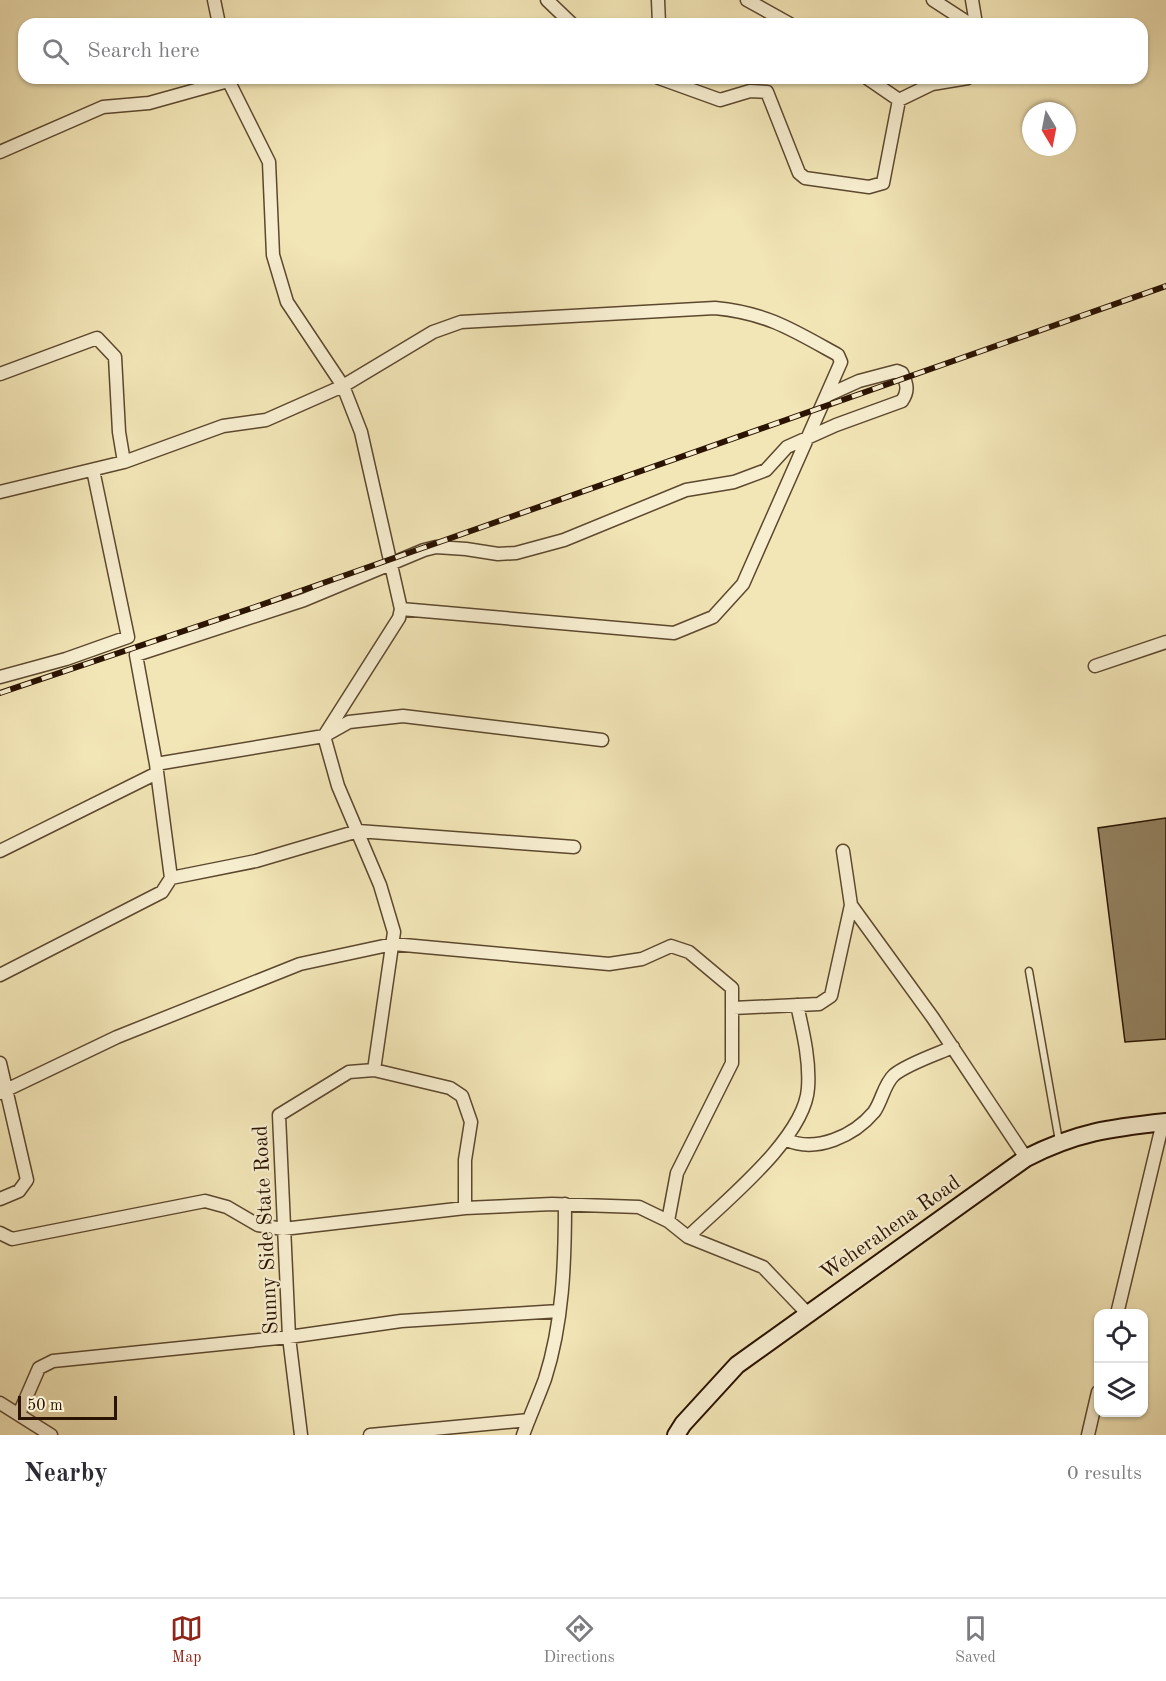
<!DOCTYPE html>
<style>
:root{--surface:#fff;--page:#f2f2f3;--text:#2b2b33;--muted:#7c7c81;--line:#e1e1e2;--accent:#8f2418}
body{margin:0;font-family:"Old Standard TT",serif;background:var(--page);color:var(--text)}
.controls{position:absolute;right:18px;bottom:18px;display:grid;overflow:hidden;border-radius:12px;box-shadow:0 2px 4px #0004}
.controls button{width:54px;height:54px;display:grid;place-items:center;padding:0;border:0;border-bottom:2px solid var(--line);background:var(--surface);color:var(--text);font:30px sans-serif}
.compass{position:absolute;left:1022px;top:102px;width:54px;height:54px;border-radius:50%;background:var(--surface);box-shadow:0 2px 4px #0004;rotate:170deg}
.scale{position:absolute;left:18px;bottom:15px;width:99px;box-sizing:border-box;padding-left:6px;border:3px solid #2a1301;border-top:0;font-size:16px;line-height:21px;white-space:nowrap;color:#2a1301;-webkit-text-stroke:4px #f7eed0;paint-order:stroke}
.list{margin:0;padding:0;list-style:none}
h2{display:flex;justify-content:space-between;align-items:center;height:78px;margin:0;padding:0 24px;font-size:26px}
h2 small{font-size:20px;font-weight:400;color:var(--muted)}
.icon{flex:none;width:33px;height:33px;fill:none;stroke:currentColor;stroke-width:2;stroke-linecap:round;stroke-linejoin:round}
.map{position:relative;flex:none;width:1166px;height:1435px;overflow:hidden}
.search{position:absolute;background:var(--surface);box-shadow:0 2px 4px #0004;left:18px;right:18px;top:18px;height:66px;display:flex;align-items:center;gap:15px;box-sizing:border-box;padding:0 21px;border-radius:18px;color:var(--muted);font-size:22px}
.sheet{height:162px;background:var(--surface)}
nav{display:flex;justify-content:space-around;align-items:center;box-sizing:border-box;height:84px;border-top:2px solid var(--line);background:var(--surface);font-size:16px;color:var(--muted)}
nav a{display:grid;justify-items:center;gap:3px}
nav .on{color:var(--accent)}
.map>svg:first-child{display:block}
</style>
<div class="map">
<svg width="1166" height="1435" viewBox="0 0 1166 1435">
<rect width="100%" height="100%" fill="#f2e5b6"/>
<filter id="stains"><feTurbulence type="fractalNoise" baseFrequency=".00333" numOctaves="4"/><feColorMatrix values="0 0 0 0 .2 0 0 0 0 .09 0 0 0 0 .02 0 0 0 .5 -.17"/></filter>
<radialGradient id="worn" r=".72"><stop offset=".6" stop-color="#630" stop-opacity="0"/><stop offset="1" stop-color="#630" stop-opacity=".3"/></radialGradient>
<!-- building -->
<path fill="#92805f" stroke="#2a1301" stroke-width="1.5" d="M1166 818V1039L1125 1042 1098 828Z"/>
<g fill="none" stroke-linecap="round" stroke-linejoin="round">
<defs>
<path id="service" d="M1029 971 1059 1141"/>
<path id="minor" d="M214 0 219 24
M547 0 572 24
M658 0 659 24
M747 0 790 24
M933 0 970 24
M972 0 976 24
M227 78 269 162 273 255 287 302 343 386 361 432 401 609 399 618 324 736 338 786 380 885 394 932 374 1070 349 1072 279 1115 289 1337 301 1435
M659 78 720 100 750 91 767 92 799 173 805 178 869 187 883 183 899 100 932 84 968 78
M867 78 899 100
M0 152 103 107 149 103 228 81
M0 374 97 338 115 357 119 432 124 462
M0 492 124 462 223 426 266 420 343 386 433 332 461 322 715 308C767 313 793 330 838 355L841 362 743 584 713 617 674 633 401 609
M1095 666 1166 642
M0 677 66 659 128 637 93 470
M156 764 324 736 349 722 403 716 602 740
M0 851 157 773
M171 878 256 861 358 831 574 847
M851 905 933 1018 1026 1158
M0 975 162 892 171 878 156 764 136 655 304 600 424 550 436 547 466 549 498 554 516 553 564 540 686 490 734 482 766 470 787 447 836 425 902 401C909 391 907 384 902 373L897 371 859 381 828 395
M733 1008 819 1004 831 996 851 905 843 851
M0 1063 27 1180 19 1191 0 1199
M374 1070 450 1088 462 1096 471 1122 465 1160V1208
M0 1093 117 1037 300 964 393 944 609 964 642 959 671 946 689 952 732 988V1063L677 1173 668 1221
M787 1140C816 1153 854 1136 874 1112 882 1101 884 1084 894 1075 907 1064 937 1054 953 1047
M0 1233 12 1239 205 1201 227 1207 258 1225 283 1229 465 1208 552 1204 639 1207 668 1221 688 1237 763 1267 807 1313
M688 1237C724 1202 805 1138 808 1088 810 1060 803 1032 797 1005
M1117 1314 1163 1122
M0 1403 51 1435
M19 1414 39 1368 53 1361 289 1337 401 1321 559 1311
M370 1435 529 1420
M523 1435C530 1416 538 1398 545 1379 563 1323 565 1262 565 1204
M1088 1435 1098 1392"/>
<path id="secondary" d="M676 1435 683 1424 737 1365 1026 1158C1077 1132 1110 1128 1166 1122"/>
</defs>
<!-- service casing -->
<use href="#service" stroke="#5c482e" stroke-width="9"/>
<!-- minor casing -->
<use href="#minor" stroke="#5c482e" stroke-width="15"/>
<!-- secondary casing -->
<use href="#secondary" stroke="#2a1301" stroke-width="20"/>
<!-- service -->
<use href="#service" stroke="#f7eed0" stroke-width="6"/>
<!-- minor -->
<use href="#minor" stroke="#f7eed0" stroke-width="12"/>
<!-- secondary -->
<use href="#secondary" stroke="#f7eed0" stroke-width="16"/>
<defs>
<path id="rail" d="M0 693 255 607 1166 286"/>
</defs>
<!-- rail casing -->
<use href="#rail" stroke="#2a1301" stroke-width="6"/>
<!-- rail -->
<use href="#rail" stroke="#f7eed0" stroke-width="4" stroke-dasharray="11" stroke-linecap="butt"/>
</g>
<g text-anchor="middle" stroke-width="4.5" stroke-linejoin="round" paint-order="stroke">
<!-- street labels -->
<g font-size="21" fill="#2a1301" stroke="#f7eed0">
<text transform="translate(890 1227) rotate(-35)" y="7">Weherahena Road</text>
<text transform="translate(265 1230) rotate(-93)" y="7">Sunny Side State Road</text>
</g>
</g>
<rect width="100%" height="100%" filter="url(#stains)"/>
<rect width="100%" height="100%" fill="url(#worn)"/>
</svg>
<div class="controls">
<button><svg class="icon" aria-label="locate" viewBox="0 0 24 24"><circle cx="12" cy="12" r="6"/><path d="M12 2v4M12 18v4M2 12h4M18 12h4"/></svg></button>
<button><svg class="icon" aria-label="layers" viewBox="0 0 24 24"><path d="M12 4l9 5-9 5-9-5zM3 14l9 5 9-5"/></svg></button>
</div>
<svg class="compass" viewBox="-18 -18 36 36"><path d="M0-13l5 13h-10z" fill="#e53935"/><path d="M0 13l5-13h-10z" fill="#7c7c81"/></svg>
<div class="scale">50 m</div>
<div class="search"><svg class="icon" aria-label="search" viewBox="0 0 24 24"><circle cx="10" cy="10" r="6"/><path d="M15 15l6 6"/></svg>Search here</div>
</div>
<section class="sheet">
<h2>Nearby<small>0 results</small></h2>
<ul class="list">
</ul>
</section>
<nav>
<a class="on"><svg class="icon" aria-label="map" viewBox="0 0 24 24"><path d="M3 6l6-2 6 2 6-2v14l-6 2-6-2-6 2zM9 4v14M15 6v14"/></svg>Map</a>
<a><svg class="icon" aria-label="directions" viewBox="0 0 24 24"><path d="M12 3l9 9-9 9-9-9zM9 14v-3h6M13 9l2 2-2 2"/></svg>Directions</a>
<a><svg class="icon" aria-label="saved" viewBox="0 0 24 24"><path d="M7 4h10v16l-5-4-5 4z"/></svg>Saved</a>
</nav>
